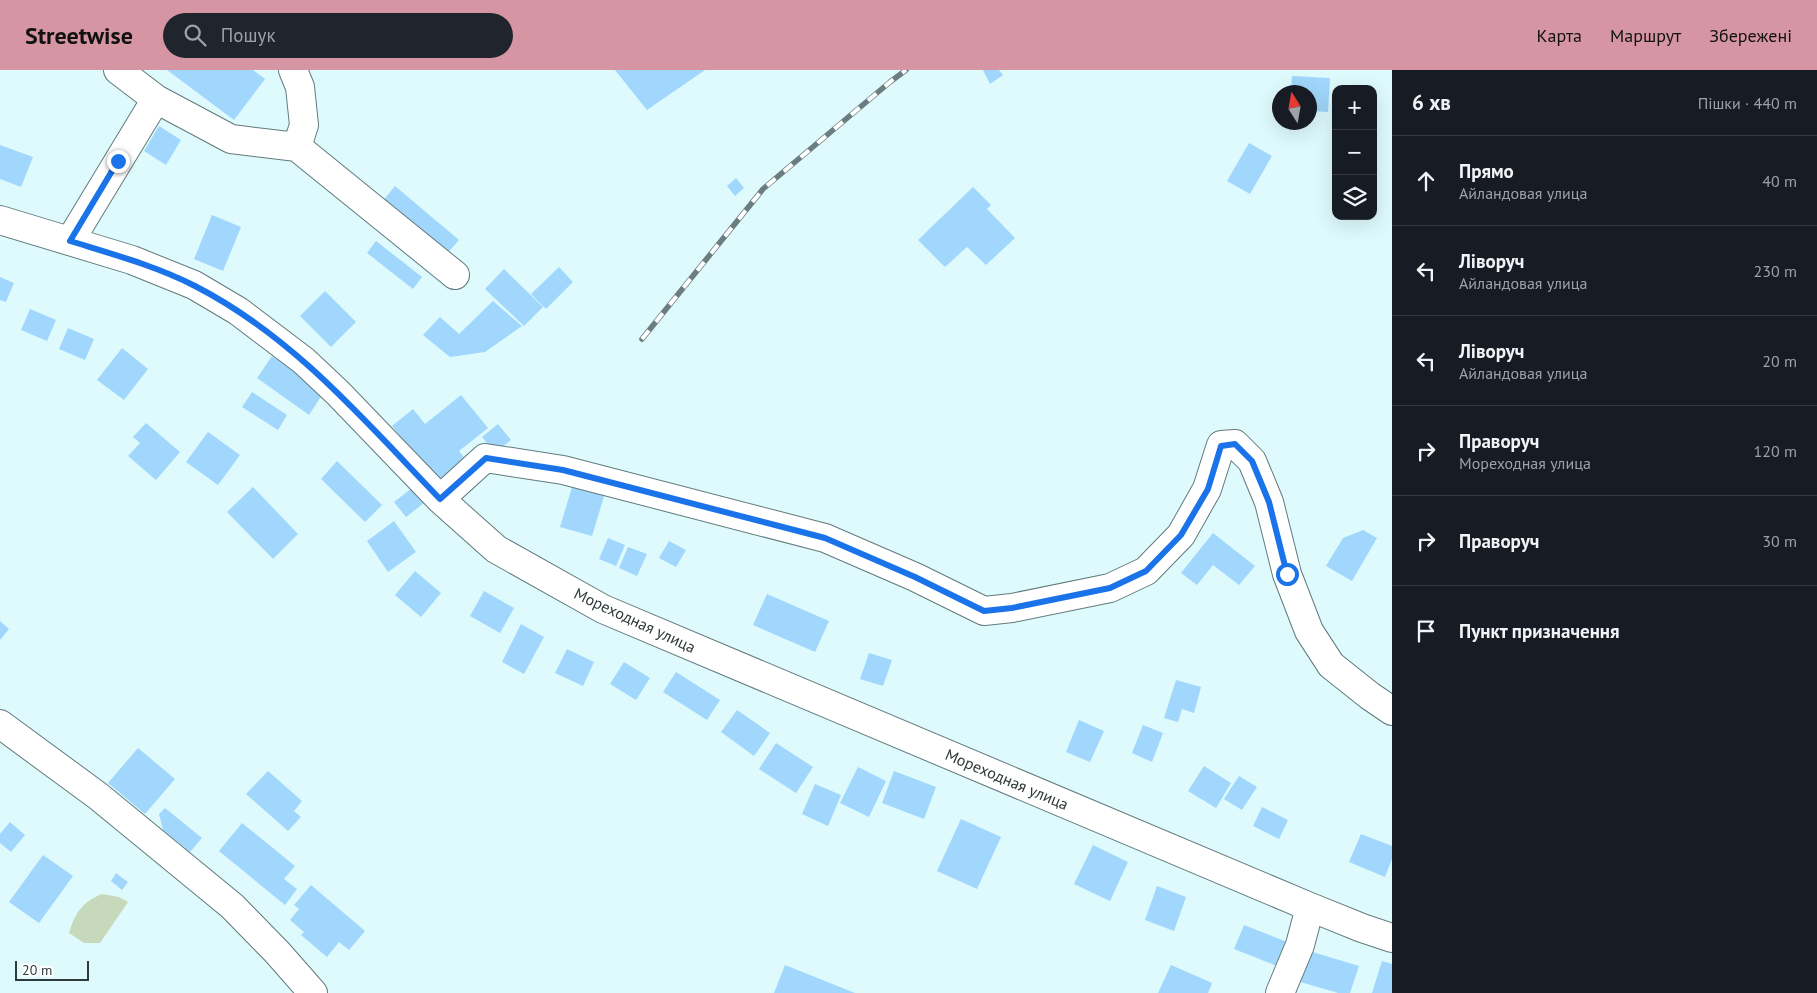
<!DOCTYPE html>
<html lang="uk">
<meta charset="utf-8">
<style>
:root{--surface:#171b24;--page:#20242c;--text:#f1f3f6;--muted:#9ea1a6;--line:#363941;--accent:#d695a2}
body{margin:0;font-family:"PT Sans",sans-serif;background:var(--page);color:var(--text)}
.controls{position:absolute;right:15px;top:15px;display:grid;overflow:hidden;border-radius:10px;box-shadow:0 5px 20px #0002}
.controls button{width:45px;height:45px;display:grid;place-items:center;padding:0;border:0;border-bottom:1px solid var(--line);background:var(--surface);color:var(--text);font:25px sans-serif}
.compass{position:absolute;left:1272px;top:15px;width:45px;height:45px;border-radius:50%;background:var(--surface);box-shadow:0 5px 20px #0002;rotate:349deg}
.scale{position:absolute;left:15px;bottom:12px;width:74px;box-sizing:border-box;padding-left:5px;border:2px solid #2f3a3b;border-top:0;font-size:14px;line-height:18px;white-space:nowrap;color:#2f3a3b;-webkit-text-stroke:4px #fff;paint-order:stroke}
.stop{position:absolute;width:15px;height:15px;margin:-11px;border:4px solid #1a73e8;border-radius:50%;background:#fff}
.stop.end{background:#1a73e8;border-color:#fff;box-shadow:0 1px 5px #0008}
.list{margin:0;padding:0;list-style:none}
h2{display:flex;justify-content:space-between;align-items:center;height:65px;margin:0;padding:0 20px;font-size:21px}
h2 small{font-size:16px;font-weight:400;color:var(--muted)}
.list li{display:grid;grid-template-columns:32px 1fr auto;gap:15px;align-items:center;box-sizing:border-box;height:90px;padding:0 20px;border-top:1px solid var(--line)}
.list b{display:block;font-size:19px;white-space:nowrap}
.list p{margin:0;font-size:16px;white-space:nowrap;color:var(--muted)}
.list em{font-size:16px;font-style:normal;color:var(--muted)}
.icon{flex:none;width:28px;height:28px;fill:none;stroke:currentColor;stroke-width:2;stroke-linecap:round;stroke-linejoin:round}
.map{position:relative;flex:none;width:1392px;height:923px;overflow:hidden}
header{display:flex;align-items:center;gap:30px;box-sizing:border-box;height:70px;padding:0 25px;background:var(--accent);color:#111}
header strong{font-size:24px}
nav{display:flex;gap:28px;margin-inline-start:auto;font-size:18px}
.search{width:350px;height:45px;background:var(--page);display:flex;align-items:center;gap:12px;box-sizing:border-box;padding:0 18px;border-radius:28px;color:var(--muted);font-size:19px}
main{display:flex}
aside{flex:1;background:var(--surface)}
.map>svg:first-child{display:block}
</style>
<header>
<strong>Streetwise</strong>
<div class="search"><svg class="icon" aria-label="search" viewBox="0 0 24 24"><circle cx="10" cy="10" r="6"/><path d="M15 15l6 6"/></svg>Пошук</div>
<nav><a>Карта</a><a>Маршрут</a><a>Збережені</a></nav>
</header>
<main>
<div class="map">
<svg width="1392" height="923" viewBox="0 0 1392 923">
<rect width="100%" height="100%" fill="#defafd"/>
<!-- green -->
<path fill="#c6dabb" d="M102 824 119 827 128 832 100 873H84L69 863C75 843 82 832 102 824Z"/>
<!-- building -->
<path fill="#a1d7fc" d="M167 0H253L265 9 234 50Z
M615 0H705L647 40Z
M983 0H999L1003 5 990 14Z
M1292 6 1330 8 1328 42 1310 41V22H1291Z
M159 56 181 70 166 95 144 81Z
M1249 73 1272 86 1250 124 1227 111Z
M0 75 33 87 21 117 0 109Z
M736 108 744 118 735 126 727 116Z
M395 116 459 170 445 186 382 132Z
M973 117 991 135 987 139 1015 168 986 195 967 177 945 197 918 170Z
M212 145 241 157 223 201 194 189Z
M376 171 422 207 413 219 367 183Z
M559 197 573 212 546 239 531 224Z
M504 199 543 237 524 256 485 219Z
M0 207 14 213 6 232 0 230Z
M325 221 356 252 331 277 300 246Z
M493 231 522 256 485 282 450 287 423 265 440 247 459 264Z
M30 239 56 250 47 271 21 260Z
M68 258 94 269 85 290 59 279Z
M122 278 148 299 124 330 97 310Z
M272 286 324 322 309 345 257 308Z
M252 322 287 345 278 360 242 337Z
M461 325 488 358 459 381 467 391 439 413 392 356 413 339 425 354Z
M146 353 180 382 156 410 128 386 140 373 133 367Z
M498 354 511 370 495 383 482 367Z
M208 362 240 385 218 415 186 392Z
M337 391 382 435 365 452 321 409Z
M573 414 605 423 592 466 560 457Z
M253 417 298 464 273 489 227 442Z
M412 418 424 433 406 447 394 432Z
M394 451 416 482 388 502 367 471Z
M1363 460 1377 468 1352 511 1326 496 1343 468Z
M1213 463 1255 496 1239 515 1213 495 1197 515 1181 503Z
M608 468 625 475 616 496 599 489Z
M669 471 686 480 676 497 659 488Z
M628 477 647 484 637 506 619 498Z
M415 501 441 523 421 547 395 525Z
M484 521 514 538 500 563 470 546Z
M767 524 829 551 815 582 753 555Z
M0 551 9 559 0 570Z
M521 554 544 567 524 604 502 592Z
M567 579 594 592 583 616 555 603Z
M869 583 892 590 883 616 860 609Z
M624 592 650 608 636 630 610 614Z
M676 602 720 630 707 650 663 622Z
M1176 610 1201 617 1194 643 1182 639 1178 652 1164 648Z
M737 640 770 663 754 686 721 662Z
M1079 650 1104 661 1090 692 1066 682Z
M1143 655 1163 663 1152 692 1132 683Z
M776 673 813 697 796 723 759 699Z
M138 678 175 709 145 744 108 713Z
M1204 696 1231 713 1216 738 1188 721Z
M858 697 886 711 869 747 840 733Z
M268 701 302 731 294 741 301 747 288 761 246 724Z
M894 701 936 717 924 749 882 733Z
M1239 706 1257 717 1242 740 1224 729Z
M815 714 841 725 828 756 802 744Z
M1262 737 1288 750 1279 769 1253 756Z
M165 738 202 768 190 782 163 760 159 744Z
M961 749 1001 767 977 819 937 801Z
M10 752 25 765 11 782 0 773V764Z
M242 753 295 796 284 809 297 819 285 835 219 781Z
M1361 764 1392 776V789L1385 807 1349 792Z
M1093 775 1128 792 1110 831 1074 814Z
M43 785 73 806 39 853 9 832Z
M116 803 128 812 122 820 111 811Z
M311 815 365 861 349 880 339 872 327 887 301 865 304 862 290 850 299 839 294 835Z
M1157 816 1186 827 1174 861 1145 850Z
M1244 855 1287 872 1277 896 1234 879Z
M1306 880 1359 896 1350 923H1338L1297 911Z
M1382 891 1392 894V923H1372Z
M785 895 855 923H774Z
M1171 895 1212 913 1208 923H1158Z"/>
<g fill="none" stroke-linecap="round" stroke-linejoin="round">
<defs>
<path id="minor" d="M118 0 156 29
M293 0 300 17 304 55 297 77
M0 150 132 190 194 215 238 241 304 291 338 323 440 429 496 479 603 539 1310 837 1362 858 1392 868
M70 171 156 29 231 69 297 77 455 205
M440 429 485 388 563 400 825 468 915 507 984 541 1012 538 1110 518 1146 501 1181 465 1207 419 1221 375 1235 374 1252 391 1269 432 1287 504 1309 561 1331 595 1370 626 1392 641
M0 654 98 726 232 836 277 882 313 923
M1280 923 1300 875 1310 837"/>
</defs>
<!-- minor casing -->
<use href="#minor" stroke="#617a7d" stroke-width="30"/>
<!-- minor -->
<use href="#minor" stroke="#fff" stroke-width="28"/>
<defs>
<path id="rail" d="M642 269 763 119 890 12 906 0"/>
</defs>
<!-- rail casing -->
<use href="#rail" stroke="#6c7d7f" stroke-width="5.5"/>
<!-- rail -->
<use href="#rail" stroke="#fff" stroke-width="4" stroke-dasharray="11" stroke-linecap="butt"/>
</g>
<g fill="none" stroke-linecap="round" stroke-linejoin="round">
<!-- route -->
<path stroke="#1a73e8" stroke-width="6" d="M118 91 70 171C112 184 156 196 195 216 293 266 365 351 440 429L486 388 563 400 825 468 915 507 984 541 1012 538 1110 518 1146 501 1181 465 1208 419 1221 376 1235 374 1252 391 1269 432 1287 504"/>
</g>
<g text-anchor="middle" stroke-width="4.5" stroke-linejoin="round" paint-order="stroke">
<!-- street labels -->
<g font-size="16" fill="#2f3a3b" stroke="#fff">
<text transform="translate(635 550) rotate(25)" y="6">Мореходная улица</text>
<text transform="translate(1007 709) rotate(23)" y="6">Мореходная улица</text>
</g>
</g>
</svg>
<div class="controls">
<button>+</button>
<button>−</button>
<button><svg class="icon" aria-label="layers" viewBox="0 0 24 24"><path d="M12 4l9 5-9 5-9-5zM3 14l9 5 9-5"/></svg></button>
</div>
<svg class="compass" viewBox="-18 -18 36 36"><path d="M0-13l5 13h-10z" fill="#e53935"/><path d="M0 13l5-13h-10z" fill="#9ea1a6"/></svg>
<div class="scale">20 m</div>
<div class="stop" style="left:1287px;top:504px"></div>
<div class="stop end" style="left:118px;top:91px"></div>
</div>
<aside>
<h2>6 хв<small>Пішки · 440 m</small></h2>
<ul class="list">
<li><svg class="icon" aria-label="ahead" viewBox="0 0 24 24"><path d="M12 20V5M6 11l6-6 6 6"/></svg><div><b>Прямо</b><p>Айландовая улица</p></div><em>40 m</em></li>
<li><svg class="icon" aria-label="left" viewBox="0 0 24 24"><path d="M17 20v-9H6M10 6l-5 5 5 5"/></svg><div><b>Ліворуч</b><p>Айландовая улица</p></div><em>230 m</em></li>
<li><svg class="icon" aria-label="left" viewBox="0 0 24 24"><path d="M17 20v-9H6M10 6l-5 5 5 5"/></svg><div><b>Ліворуч</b><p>Айландовая улица</p></div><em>20 m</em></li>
<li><svg class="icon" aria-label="right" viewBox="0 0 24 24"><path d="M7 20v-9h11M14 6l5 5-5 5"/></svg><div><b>Праворуч</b><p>Мореходная улица</p></div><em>120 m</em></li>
<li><svg class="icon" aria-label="right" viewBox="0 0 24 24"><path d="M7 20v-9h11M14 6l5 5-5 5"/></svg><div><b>Праворуч</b></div><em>30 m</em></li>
<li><svg class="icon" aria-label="arrive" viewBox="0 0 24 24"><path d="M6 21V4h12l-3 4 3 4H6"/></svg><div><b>Пункт призначення</b></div></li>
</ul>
</aside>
</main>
